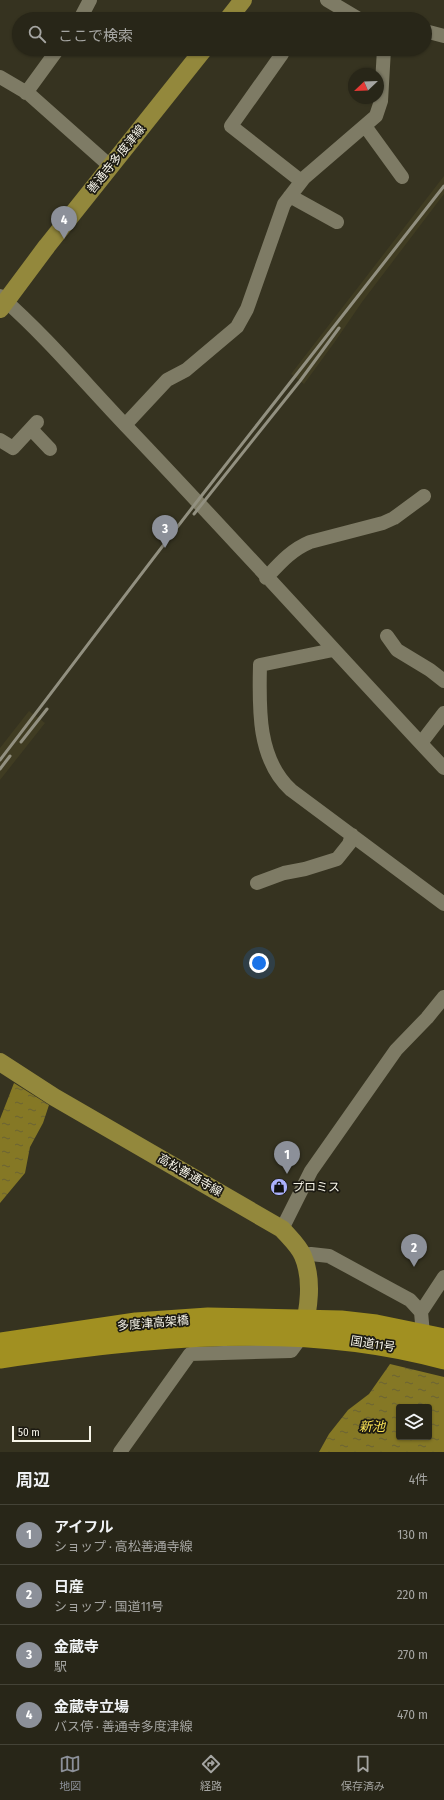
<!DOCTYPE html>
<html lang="ja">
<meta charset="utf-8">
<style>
:root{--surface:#282618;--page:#302e21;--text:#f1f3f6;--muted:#a5a5a2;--line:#444337;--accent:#8c9099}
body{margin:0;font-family:"Fira Sans Condensed","Noto Sans JP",sans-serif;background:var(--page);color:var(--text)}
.controls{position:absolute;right:12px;bottom:12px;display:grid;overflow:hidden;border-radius:4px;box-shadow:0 1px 3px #0004}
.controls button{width:36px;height:36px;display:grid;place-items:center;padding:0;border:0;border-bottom:1px solid var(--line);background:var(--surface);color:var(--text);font:20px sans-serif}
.compass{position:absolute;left:348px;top:68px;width:36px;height:36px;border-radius:50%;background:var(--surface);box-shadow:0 1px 3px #0004;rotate:247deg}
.scale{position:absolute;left:12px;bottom:10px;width:79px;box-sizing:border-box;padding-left:4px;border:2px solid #f7f5e9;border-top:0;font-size:11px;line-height:14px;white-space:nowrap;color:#f7f5e9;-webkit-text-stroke:3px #1c1a12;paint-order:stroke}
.you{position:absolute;left:259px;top:963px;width:14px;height:14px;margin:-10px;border:3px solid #fff;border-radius:50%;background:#1a73e8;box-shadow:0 0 0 6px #1a73e833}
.badge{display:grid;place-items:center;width:26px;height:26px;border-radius:50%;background:var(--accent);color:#fff;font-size:13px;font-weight:700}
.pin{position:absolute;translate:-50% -33px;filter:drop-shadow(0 1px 2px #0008)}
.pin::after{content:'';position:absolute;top:21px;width:14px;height:12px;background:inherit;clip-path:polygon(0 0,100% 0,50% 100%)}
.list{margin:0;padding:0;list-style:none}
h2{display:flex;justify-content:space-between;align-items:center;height:52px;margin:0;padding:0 16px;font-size:17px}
h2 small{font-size:13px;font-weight:400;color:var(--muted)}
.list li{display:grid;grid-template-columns:26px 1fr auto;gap:12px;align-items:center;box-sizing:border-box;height:60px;padding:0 16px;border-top:1px solid var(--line)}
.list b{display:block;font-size:15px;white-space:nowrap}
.list p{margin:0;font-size:13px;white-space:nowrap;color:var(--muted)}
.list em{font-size:13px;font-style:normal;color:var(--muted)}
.icon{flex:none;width:22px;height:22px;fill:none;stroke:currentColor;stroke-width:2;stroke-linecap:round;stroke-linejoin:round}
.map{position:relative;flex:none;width:444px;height:1452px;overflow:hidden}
.search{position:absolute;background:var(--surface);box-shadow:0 1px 3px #0004;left:12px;right:12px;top:12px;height:44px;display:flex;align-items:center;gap:10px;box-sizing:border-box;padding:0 14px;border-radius:22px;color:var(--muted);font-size:15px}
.sheet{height:292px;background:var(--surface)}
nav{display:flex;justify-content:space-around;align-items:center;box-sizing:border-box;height:56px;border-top:1px solid var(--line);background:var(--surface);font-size:11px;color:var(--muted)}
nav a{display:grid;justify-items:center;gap:2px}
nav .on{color:var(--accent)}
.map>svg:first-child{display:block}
</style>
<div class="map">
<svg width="444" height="1452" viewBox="0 0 444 1452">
<defs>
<pattern id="water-ripples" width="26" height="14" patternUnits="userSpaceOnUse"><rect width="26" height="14" fill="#857825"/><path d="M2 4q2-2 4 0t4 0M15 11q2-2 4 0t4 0" fill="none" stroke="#6a6334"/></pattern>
</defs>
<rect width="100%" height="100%" fill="#363320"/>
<!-- built -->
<path fill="#403c22" d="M444 176V194L362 302 334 343 304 384 291 374Z
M29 711 45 723 0 780V748Z"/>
<!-- water -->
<path fill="url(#water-ripples)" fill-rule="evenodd" d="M14 1083 49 1105 43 1123 30 1147 25 1173 0 1203V1119Z
M390 1364 444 1377V1452H319L329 1434 348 1410 369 1394ZM399 1407H429V1437H399Z"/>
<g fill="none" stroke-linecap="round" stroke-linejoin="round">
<!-- minor -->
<path stroke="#7e7b65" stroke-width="14" d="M327 0 359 19
M80 19 90 0
M425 31 444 36
M282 54 231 126 301 181
M0 77 29 94 110 166
M26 93 58 49
M365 126 402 177
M290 196 337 222
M0 296C46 336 85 383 127 427 234 539 338 655 444 768
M125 425 167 380 186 370 237 327 247 309 284 204 304 178 376 116 381 101 384 49
M31 429 50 449
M0 440 13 448 37 422
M266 578C280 563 291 550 310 542L383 523 394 518 424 496
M387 636 397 650 430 670 444 681
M333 650 260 665C259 707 257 759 291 790L444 904
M421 743 444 713
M257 883 284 873 305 869 337 859 349 844 352 835
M282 1229 311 1171 396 1050 427 1018 444 997
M303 1255 311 1254 329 1256 410 1300 421 1312 423 1334
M421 1312 444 1277
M120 1452 190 1354 291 1351 302 1336"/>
<!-- major -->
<path stroke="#93883c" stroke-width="18" d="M228 19 243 0
M0 309 47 246 204 49
M0 1062 54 1097 282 1229C289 1237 299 1246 303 1256 313 1279 309 1310 302 1334"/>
<!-- highway -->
<path stroke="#a19021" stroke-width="21" d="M0 1343 136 1323 208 1318 341 1321 376 1325 444 1339
M0 1358C146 1337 299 1319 444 1359"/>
<!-- rail -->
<path stroke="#929080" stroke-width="3" d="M194 514 300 381 339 328
M21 742 47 709
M0 760C67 673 132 585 199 499 280 394 363 291 444 186
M0 769 10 756"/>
</g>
<!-- icons -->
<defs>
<symbol id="shop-disc" viewBox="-11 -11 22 22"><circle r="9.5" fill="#aab0fb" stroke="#1c1a12"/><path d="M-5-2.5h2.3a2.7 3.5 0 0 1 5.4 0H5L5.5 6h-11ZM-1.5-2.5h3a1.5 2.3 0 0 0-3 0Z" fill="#111"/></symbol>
</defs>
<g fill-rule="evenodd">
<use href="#shop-disc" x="269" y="1177" width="20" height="20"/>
</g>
<g text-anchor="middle" stroke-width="3.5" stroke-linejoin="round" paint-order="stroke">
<!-- street labels -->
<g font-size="12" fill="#f7f5e9" stroke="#1c1a12">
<text transform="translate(116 159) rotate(-51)" y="4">善通寺多度津線</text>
<text transform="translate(190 1175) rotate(30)" y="4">高松善通寺線</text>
<text transform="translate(153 1323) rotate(-5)" y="4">多度津高架橋</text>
<text transform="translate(373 1344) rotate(9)" y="4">国道11号</text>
</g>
<!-- poi labels -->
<g font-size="12" fill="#f7f5e9" stroke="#1c1a12" text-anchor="start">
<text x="292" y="1191">プロミス</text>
</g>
<!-- water labels -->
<g font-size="13" font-style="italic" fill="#f8e154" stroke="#1c1a12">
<text x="372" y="1431">新池</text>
</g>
</g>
</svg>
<div class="controls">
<button><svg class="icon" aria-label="layers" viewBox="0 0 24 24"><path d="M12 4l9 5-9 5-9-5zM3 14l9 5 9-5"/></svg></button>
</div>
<svg class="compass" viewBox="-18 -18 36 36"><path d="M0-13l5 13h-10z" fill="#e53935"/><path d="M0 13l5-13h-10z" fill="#a5a5a2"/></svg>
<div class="scale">50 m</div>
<div class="you"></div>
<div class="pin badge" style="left:287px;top:1174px">1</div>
<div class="pin badge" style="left:414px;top:1267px">2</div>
<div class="pin badge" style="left:165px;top:548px">3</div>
<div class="pin badge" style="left:64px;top:239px">4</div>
<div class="search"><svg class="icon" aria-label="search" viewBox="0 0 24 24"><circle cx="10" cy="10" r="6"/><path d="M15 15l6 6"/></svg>ここで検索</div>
</div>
<section class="sheet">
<h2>周辺<small>4件</small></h2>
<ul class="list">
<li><span class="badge">1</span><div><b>アイフル</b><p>ショップ · 高松善通寺線</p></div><em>130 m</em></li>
<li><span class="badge">2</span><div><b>日産</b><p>ショップ · 国道11号</p></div><em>220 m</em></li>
<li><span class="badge">3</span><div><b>金蔵寺</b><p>駅</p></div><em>270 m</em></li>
<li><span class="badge">4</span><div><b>金蔵寺立場</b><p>バス停 · 善通寺多度津線</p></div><em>470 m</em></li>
</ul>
</section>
<nav>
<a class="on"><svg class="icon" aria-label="map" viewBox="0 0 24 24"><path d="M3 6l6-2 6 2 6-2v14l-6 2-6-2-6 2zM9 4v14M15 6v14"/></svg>地図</a>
<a><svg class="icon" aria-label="directions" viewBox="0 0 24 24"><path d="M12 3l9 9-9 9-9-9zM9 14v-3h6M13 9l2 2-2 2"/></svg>経路</a>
<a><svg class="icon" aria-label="saved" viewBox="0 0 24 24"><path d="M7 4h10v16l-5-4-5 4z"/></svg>保存済み</a>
</nav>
